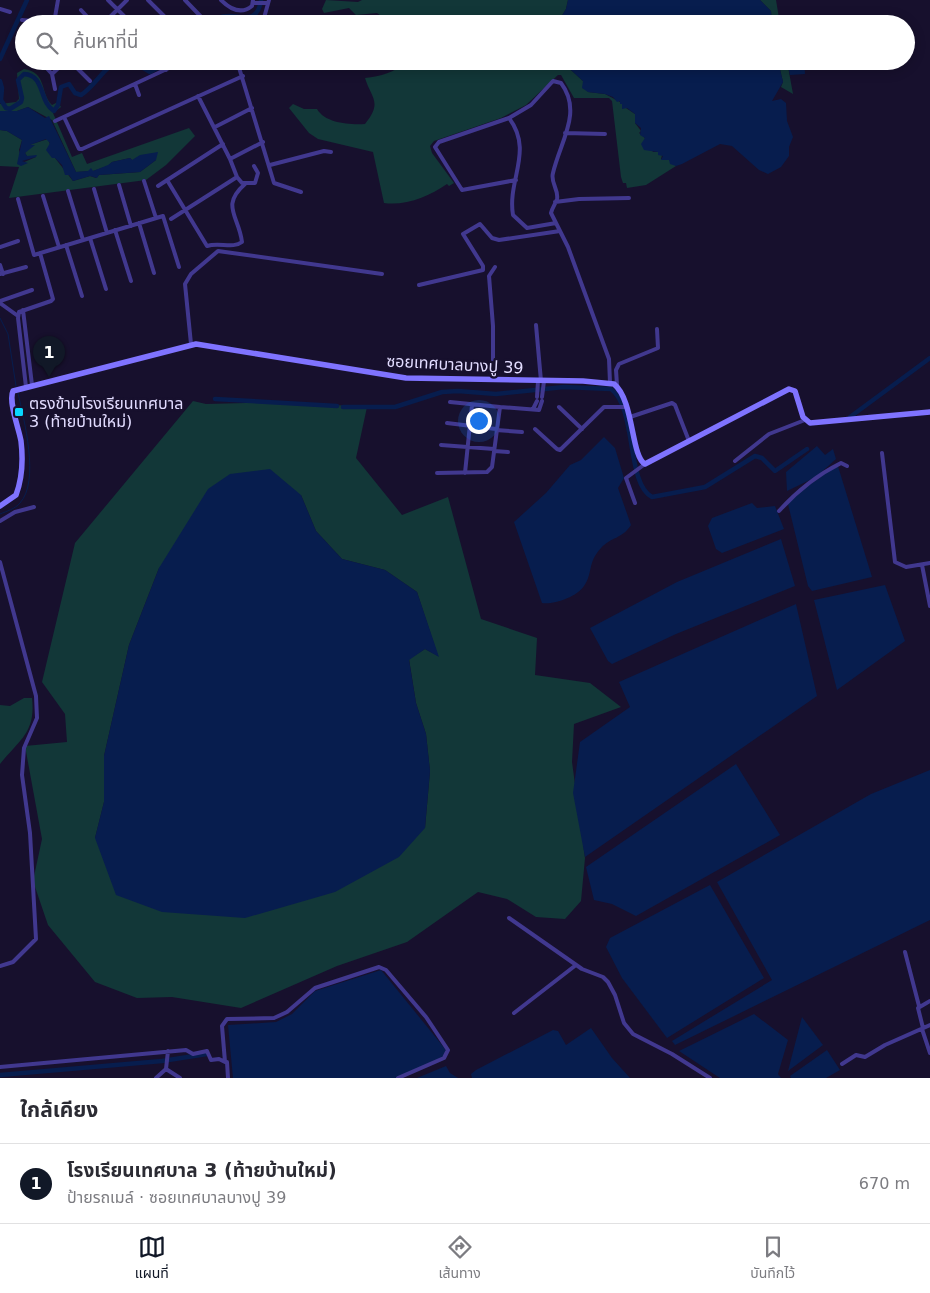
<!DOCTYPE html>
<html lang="th">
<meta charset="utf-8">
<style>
:root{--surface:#fff;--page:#f7f7f7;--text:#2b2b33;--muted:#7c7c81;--line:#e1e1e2;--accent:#111827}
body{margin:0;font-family:"DejaVu Sans","Noto Sans Thai",sans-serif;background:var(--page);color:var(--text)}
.you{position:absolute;left:478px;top:420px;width:18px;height:18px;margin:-12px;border:4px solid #fff;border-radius:50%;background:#1a73e8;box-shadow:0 0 0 8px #1a73e833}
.badge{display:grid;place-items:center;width:32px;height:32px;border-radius:50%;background:var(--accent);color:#fff;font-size:16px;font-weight:700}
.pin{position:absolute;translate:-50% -41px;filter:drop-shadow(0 1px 2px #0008)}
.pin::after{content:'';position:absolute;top:26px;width:18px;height:15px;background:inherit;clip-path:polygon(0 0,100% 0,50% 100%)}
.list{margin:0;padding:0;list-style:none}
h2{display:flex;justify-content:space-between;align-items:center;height:65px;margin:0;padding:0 20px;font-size:21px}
h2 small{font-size:16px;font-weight:400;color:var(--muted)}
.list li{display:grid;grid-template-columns:32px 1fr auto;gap:15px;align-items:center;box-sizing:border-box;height:80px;padding:0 20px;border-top:1px solid var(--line)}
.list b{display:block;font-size:19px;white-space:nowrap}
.list p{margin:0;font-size:16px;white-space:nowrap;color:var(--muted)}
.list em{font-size:16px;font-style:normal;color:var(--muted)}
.icon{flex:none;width:28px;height:28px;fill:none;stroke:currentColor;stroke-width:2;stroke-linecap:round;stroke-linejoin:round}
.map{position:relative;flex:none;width:930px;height:1078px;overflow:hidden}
.search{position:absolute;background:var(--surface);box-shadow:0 2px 12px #0003;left:15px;right:15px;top:15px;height:55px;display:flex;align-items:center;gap:12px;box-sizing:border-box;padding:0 18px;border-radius:28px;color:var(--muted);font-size:19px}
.sheet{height:145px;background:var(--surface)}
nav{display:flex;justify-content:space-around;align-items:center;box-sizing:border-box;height:70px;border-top:1px solid var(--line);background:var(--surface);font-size:14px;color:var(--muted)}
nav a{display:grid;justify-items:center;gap:2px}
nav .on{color:var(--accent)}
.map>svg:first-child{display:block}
</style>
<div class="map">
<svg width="930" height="1078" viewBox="0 0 930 1078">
<rect width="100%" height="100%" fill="#17102d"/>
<!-- green -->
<path fill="#123738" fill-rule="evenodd" d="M326 0 358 2 362 0H568L566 9 557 24H389L388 21 377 13 356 15 349 8 324 13 322 9Z
M760 0H776L780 24H772L771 11Z
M407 61H561L583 81 588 92 605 94 622 103V108H626L635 114V123L641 131 639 133 644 137 653 152H659L662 155 661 159 669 160 676 166 646 185 627 188 626 183H623L621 177 612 101 609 98H574L561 75H558L526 105 501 118 434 141 430 146 432 153 454 183 449 186 447 184C430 196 406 206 384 203L373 152 318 139 309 133 289 108 293 104 304 109H317C325 123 349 125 365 124 383 102 371 98 365 78 381 76 394 73 407 61Z
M778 61H787L793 94 781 87 783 82Z
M24 69C47 72 40 93 52 105L58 102 61 107 53 113 72 157 82 153 87 164 189 128 195 136 166 165 146 180 9 198 19 167 0 166V130L7 131 22 140 19 150 22 163 36 157 27 156 25 153 29 145 48 139 55 158 73 181 90 176 96 178 99 175 140 172 156 160H132L130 158 112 162 108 166 93 171 76 172 52 120 28 107 17 111H0V104L16 102 19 99 17 73Z
M193 401 206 404 285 402 367 407 356 458 402 515 448 497 481 619 537 638 535 675 590 683 621 707 574 724 572 762 585 858 581 901 565 919 536 917 507 899 478 892 407 942 337 966 241 1008 172 997 137 998 95 982 48 925 33 881 42 839 25 746 67 742 65 714 42 682 75 543ZM301 495 316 531 342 559 385 570 417 592 438 656 425 649 409 659 416 703 426 734 430 771 425 828 95 838 104 802V756L129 645 159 568Z
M24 698H32C36 733 19 740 0 764V705L10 706Z"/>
<!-- water -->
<path fill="#071d4e" d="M568 0H760L771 11 772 24H557L566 9Z
M561 61H778L783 82 772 101 781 99 786 103 787 121 793 137 789 147V156L781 167 768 174 759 170 732 146 720 144 682 164 676 166 670 164 669 160H661L663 156 658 155V152L644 150 641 144 645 138 640 135 641 128 635 123V114L627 108 622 109V104H620V101L617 102 613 97 605 94 588 92 582 88 583 81Z
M787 61H804L805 74 790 75Z
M28 107 45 118 49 116 76 172 88 171 91 168 93 171 108 165 112 162 130 158 132 160 140 155 158 152 156 160 140 172 99 175 97 178 90 176 73 181 69 175H65L62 165 55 158H52L46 150 50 143 46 139 30 145H35L25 153 27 156 37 155 36 157 22 161 28 163 21 166 17 164 22 140 7 131 0 130V111H17Z
M604 437 615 448 624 478 618 488 631 525C622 539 611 537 601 548 587 563 593 574 584 586 577 597 553 605 542 603L514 522 546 493 570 465 581 460Z
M817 446 825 455 833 449 836 459 816 477 787 491 786 472Z
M837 463 872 577 812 591 808 586 787 500 818 479Z
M270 469 301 495 316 531 342 559 385 570 417 592 439 657 425 649 409 660 416 703 426 734 430 771 425 828 399 857 335 892 245 918 162 912 116 895 95 838 104 802V756L129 645 159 568 208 489 230 474Z
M752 503 757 508 775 506 784 529 722 553 716 549 708 526 712 518Z
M781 539 795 586 676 634 612 664 608 661 590 628 677 582Z
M885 585 905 641 837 690 814 600Z
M796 604 817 696 585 857 573 793 580 742 630 707 619 682Z
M736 764 780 835 636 916 612 904 594 900 586 867Z
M930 770V920L675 1045 672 1041 772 980 717 882 871 794Z
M710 885 764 978 667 1038 622 978 606 947 610 938Z
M381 970 446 1050 447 1055 398 1078H233L228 1025 276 1022 292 1014 315 991Z
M754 1014 788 1040 778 1074 781 1078H720L679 1051Z
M802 1017 823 1045 788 1071Z
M591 1028 612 1058 630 1078H472L471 1074 476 1070 553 1030 558 1031 566 1045Z
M827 1050 840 1070 826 1078H791L790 1076Z
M446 1066 450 1073 458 1078H417Z"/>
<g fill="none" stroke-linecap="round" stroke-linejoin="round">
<!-- stream -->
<path stroke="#071d4e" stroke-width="1" d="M0 318 8 334 16 386
M0 514C7 511 15 509 20 503 40 481 24 420 18 393"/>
<!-- canal -->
<path stroke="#071d4e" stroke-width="4.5" d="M217 24 219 18C234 10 257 30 261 0
M0 59 27 0
M132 61 150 72 169 61
M0 81 2 88 1 100 6 108 10 109 21 102 22 98 18 80 24 74C45 75 39 102 54 111L58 105 61 87 69 84 75 93 81 95C95 86 105 66 118 61
M215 399 337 406
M343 407H395L442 392 458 391 496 394 564 387 611 389C637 408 626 484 652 497L705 487 755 456 762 458 775 471 807 449
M850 417 930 358
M0 1075 162 1061 207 1054"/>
<!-- street -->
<path stroke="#41388f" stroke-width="4" d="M108 0 132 24
M148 0 172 24
M185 0 208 24
M221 0C230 9 241 15 252 6L253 0
M254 3H268
M0 9 10 12
M81 10 94 24
M22 20 54 23 58 0
M103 24 127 0
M155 24 163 15
M259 24 264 18 269 0
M40 61 52 74 66 61
M70 61 90 81
M101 61 103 63
M164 61 166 70
M237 61 274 183 301 192
M52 74 55 89
M135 84 139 95
M198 96 230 159
M64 117 79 149H82L243 76
M509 118 531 105 553 81 561 83C583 112 560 142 553 173 550 182 559 190 557 199 556 203 552 208 551 213L568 247 609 359 610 383
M55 121 184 61
M215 127 252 108
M565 133 605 134
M270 165 324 151 331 152
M237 177 242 183H255L258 173 254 166
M167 180 207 246C219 242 233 249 242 242 239 216 220 206 245 184
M516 180 462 190 435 147 439 142 509 118C534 151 507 180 513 215L527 228 556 223
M144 181 156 218
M119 185 131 226
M158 186 223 144
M94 189 107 233
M68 191 83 240
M43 196 59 247
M18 199 34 255 163 216 179 267
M555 202 579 199 629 198
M171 219 237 177 230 159 263 142
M139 223 154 273
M115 230 131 281
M90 238 106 289
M66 245 82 296
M0 247 18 241
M0 265 3 274
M0 274 26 267
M419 285 483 270V266L463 234 480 224 492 238 499 240 560 231
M0 301 32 290
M0 303 18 316
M23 310 32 385
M536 325 541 381
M191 344 185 284 191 274 218 251 382 274
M493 380V326L489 276 495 267
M617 385 616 370 619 364 658 348 657 329
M26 387 18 318 19 312 51 301 53 299 40 253
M537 397 538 381
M542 397 544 381
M450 402 500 407
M559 407 582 429
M533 409 537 401
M630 417 672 403 675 405 689 441
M447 423 496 429
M535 429 557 449 560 450 604 407H627
M496 430 522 432
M441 445 494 449
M494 451 508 452
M882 453 895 562 906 567 930 563
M735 461 769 434 805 420
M437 473 487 472 492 467 500 407 539 410 542 401
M465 473 472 405
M635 503 626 478 645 464
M779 511C797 491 817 475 841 463L847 466
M0 521 15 512 34 507
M0 562 36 696 37 718 24 748 22 775 30 833 36 939 13 962 0 966
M922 565 930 606
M509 918 582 969 603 977 608 982 615 995 624 1023 633 1034 672 1054 710 1078
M905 952 919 1006
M514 1013 576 965
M923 1028 918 1008 930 1001
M922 1029 930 1053
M227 1062 228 1078
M842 1064 856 1055 865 1057 885 1045 930 1025
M0 1067 186 1050 193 1054 207 1051 211 1060 219 1059 225 1062 222 1026 227 1019 274 1018 287 1012 315 988 379 967 386 970 426 1017 448 1050 444 1058 398 1078
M166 1069 180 1078
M156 1078 166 1069 168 1051"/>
<!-- secondary -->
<path stroke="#7f73ff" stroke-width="5.5" d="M0 506 16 495C22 479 23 458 21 441 19 429 8 401 13 391L196 344 406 378 583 381 614 384C634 400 631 457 645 464L789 389 795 391 803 417 810 423 930 412"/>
</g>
<!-- markers -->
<rect fill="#08d7ff" stroke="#17102d" stroke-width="2" x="14" y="407" width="10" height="10" rx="2.5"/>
<g text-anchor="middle" stroke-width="5" stroke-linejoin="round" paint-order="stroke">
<!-- street labels -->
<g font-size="16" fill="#e2dcff" stroke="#17102d">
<text transform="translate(455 364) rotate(3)" y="6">ซอยเทศบาลบางปู 39</text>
</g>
<!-- poi labels -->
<g font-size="16" fill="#e2dcff" stroke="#17102d" text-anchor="start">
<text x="29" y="409">ตรงข้ามโรงเรียนเทศบาล<tspan x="29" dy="18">3 (ท้ายบ้านใหม่)</tspan></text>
</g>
</g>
</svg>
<div class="you"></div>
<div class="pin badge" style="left:49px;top:377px">1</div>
<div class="search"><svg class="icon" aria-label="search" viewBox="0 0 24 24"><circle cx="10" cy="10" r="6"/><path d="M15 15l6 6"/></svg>ค้นหาที่นี่</div>
</div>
<section class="sheet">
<h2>ใกล้เคียง<small></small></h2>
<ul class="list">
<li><span class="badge">1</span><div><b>โรงเรียนเทศบาล 3 (ท้ายบ้านใหม่)</b><p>ป้ายรถเมล์ · ซอยเทศบาลบางปู 39</p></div><em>670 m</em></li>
</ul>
</section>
<nav>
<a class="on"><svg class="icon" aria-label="map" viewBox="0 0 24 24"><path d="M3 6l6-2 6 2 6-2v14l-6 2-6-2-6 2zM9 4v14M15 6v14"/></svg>แผนที่</a>
<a><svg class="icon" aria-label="directions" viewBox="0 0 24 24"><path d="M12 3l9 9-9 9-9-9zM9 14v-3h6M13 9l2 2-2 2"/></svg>เส้นทาง</a>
<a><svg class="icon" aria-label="saved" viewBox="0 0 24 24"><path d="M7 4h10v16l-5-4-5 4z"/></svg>บันทึกไว้</a>
</nav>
